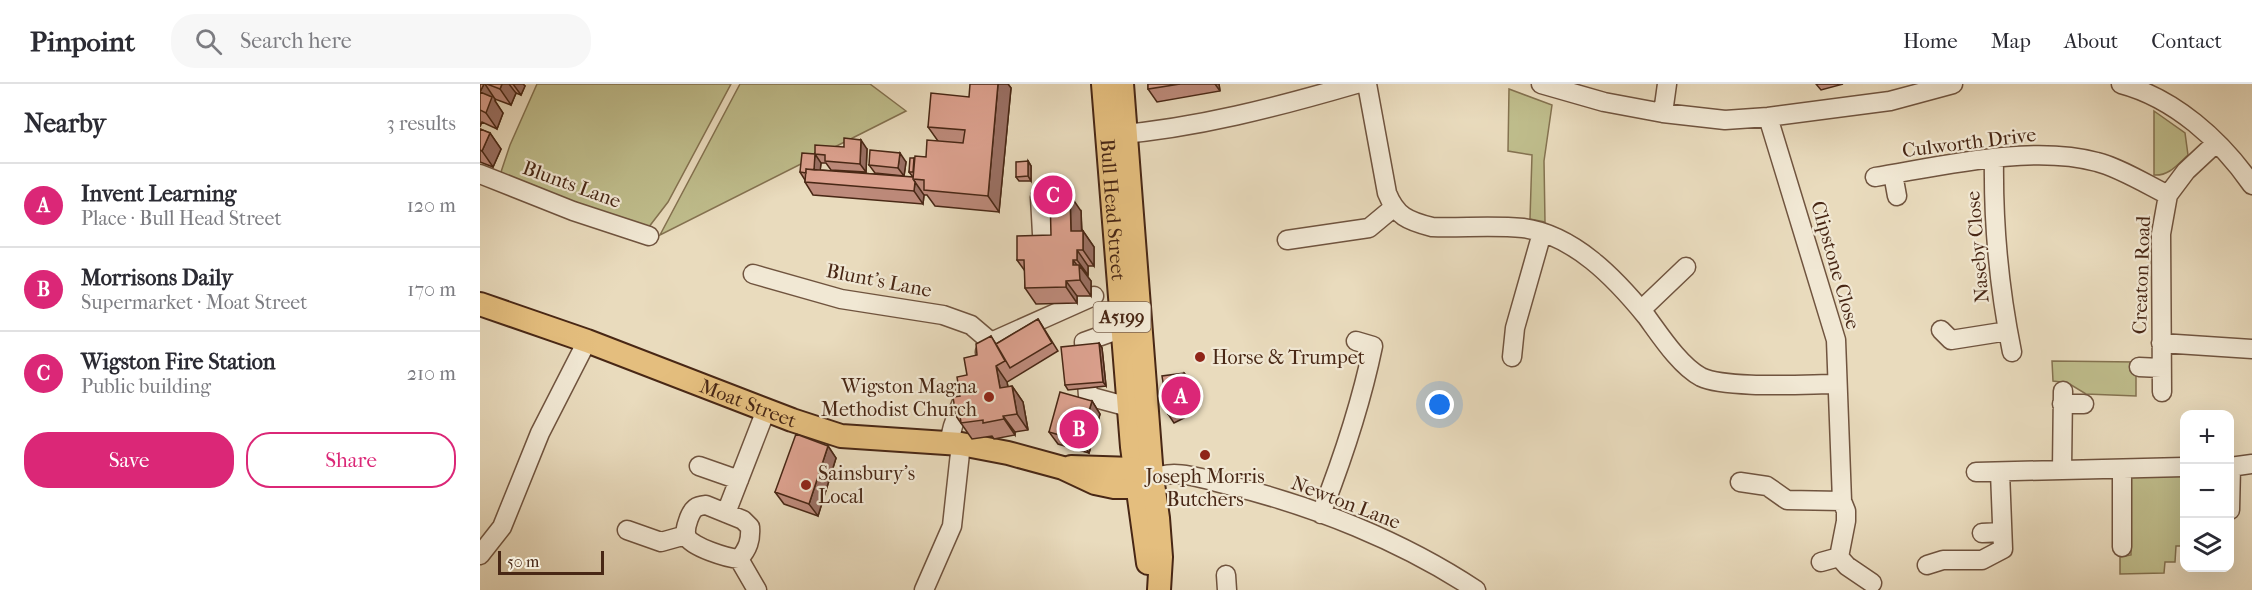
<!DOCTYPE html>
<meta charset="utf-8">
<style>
:root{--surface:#fff;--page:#f7f7f7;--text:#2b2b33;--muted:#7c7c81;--line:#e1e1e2;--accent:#db2777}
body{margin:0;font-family:"IM FELL French Canon",serif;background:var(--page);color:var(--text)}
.controls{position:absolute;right:18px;bottom:18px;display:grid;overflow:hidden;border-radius:12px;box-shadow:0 6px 24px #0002}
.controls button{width:54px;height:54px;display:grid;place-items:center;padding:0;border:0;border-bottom:2px solid var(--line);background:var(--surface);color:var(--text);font:30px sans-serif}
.scale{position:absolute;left:18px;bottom:15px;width:106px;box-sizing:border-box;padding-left:6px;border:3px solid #482715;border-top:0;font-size:16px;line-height:21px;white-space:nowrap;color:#482715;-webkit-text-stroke:4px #f1e8d4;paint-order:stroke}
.you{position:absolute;left:960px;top:321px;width:21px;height:21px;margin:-15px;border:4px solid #fff;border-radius:50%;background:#1a73e8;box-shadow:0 0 0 9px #1a73e833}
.badge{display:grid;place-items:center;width:39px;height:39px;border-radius:50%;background:var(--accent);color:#fff;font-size:20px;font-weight:700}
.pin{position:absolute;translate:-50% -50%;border:3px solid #fff;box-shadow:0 2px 6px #0006}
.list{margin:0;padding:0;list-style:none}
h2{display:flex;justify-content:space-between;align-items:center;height:78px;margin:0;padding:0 24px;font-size:26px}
h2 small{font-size:20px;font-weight:400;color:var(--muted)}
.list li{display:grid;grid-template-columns:39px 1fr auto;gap:18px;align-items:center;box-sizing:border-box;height:84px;padding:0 24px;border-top:2px solid var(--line)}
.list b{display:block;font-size:22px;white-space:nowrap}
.list p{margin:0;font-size:20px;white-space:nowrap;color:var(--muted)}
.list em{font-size:20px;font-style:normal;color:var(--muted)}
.actions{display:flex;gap:12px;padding:18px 24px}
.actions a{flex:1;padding:14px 0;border:2px solid var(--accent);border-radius:24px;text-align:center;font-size:21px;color:var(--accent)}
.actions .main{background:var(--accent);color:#fff}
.icon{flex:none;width:33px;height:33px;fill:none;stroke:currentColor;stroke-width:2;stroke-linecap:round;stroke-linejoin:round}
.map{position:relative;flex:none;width:1772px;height:506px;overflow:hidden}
header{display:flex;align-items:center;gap:36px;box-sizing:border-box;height:84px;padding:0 30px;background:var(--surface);border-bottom:2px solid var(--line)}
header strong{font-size:28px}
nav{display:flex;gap:33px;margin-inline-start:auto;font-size:21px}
.search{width:420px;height:54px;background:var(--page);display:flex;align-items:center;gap:15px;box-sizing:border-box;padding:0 21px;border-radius:24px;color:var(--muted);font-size:22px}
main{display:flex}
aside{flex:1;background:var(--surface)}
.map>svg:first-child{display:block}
</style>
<header>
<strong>Pinpoint</strong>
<div class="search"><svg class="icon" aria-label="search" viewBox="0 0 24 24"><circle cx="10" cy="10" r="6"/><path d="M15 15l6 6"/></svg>Search here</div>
<nav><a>Home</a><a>Map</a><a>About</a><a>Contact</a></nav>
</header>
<main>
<aside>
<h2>Nearby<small>3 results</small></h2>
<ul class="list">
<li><span class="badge">A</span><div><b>Invent Learning</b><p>Place · Bull Head Street</p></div><em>120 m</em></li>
<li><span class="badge">B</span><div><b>Morrisons Daily</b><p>Supermarket · Moat Street</p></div><em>170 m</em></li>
<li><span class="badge">C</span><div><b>Wigston Fire Station</b><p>Public building</p></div><em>210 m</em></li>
</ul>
<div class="actions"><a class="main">Save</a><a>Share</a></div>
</aside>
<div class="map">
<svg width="1772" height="506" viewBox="0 0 1772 506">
<rect width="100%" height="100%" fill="#e9dbbd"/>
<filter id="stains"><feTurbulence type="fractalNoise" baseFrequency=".00333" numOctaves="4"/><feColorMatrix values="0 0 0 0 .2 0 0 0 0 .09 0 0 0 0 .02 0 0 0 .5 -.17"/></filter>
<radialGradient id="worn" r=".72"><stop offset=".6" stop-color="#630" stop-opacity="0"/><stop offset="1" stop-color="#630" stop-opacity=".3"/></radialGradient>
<!-- green -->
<path fill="#bfbd8c" stroke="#847250" stroke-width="1.5" d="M57 0H251L188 118 165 148 40 100 21 88 30 61Z
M260 0H390L426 27 180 151Z
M1029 5 1072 21 1064 77 1065 138 1050 135 1052 71 1028 67Z
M1674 27 1705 49 1708 71C1697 81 1689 92 1674 91Z
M1572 277 1656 278V312L1606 310 1588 299 1573 297Z
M1656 392H1704V462H1696L1695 478H1685L1684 489 1640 490V473L1651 471 1649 395Z"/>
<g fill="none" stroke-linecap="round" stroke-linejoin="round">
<defs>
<path id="minor" d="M887 0 907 109C916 132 928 137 952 143 982 144 1013 141 1043 144 1094 151 1135 194 1166 232 1180 251 1200 282 1221 293 1246 305 1326 300 1357 300
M1061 0 1124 18 1183 29 1245 36 1288 33 1410 17 1473 0
M1641 0C1694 14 1741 56 1772 101
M1183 29 1187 0
M1288 33 1356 256 1362 417 1366 427V437L1359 473 1367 482 1392 499
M634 51C717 44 797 23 876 0
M1514 74C1513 140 1519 204 1532 268
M0 90 93 127 169 152
M1413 90 1417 112
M1395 93C1462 82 1552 60 1617 78 1638 83 1668 101 1688 111
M560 113 562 150
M807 156 889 144 913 124
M273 190 361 215 463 231 491 241 511 258
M1161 226 1206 183
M1461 246 1471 256 1528 247
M1681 259 1772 265
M505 268 511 258 614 212
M1032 273 1035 244 1062 149
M1659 283 1681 284
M1682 308 1681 150 1688 111 1706 87 1736 59
M1582 320H1604
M649 323 608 312 604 258 643 244H653
M469 358 473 342 485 309
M219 382 259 396
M1750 383 1772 380
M1582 385 1583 307
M1642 385V463
M1496 388 1704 383
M672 393C679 392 687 390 694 390 712 390 731 397 748 401 834 422 922 457 996 506
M1260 398 1287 402 1307 416 1362 417
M226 421 263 436 270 443C271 456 268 465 259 475 247 474 212 463 207 453 204 446 207 440 209 434 213 424 216 422 226 421Z
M1750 426 1751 383
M246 429 286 326
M841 430C863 374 881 320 893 262L876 257
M147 446 181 458 206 451
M1502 449 1522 448
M0 471 22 443 60 349 107 257
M259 475 277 506
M1341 478 1359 473
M1447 481 1463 476H1502L1523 465 1520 388
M746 491 747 506
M444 506 472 442 481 360"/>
<g id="major">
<path id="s1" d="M623 0 652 363 668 479"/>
<path d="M642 0 672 393 678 434 681 473 679 506"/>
<path id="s2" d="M0 220 107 257 312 336 361 352 481 360 528 369 583 384 615 399 634 403H657L672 393"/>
<path d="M591 383 654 385 667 391"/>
</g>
</defs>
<!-- minor casing -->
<use href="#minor" stroke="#70543f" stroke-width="21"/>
<!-- major casing -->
<use href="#major" stroke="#482715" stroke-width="26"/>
<!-- minor -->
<use href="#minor" stroke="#f1e8d4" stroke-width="18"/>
<!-- major -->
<use href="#major" stroke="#e4be7e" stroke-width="22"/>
</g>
<!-- wall -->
<path fill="#be8b7c" stroke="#482715" stroke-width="1.5" d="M0 0H43L45 2 41 11 36 9 31 21 15 15V17L23 29 17 45 2 38 0 43Z
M518 0H528L531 4 519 128 455 122 447 111H444L443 120 333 111 325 98V96L320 88 335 70 387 65 386 88 351 86 346 79H341L340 86 433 93 429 88 434 74 446 73 458 57 448 43 489 13Z
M668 0H739L740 7 677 18 668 5Z
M1336 0H1363L1341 6Z
M0 45 10 49 21 65 13 83 0 78Z
M548 77 551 82V97H539L536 93Z
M426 78 424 92 395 89 389 81Z
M601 127 602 147H603L614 163V182H608V191L607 192 611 197V212H597V219L556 220 545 204V187L537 176 571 151Z
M558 235 578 267 527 298 528 303 532 302 543 318 548 346 535 348V351L514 355 512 352 492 355 476 332 480 312 497 271 511 252 516 260Z
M619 259 622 264 626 302 588 306 585 301Z
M704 289 710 297 715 324H709L710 331 694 339 688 330Z
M612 317 620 330 609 369 578 360 569 348Z
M348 362 356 374 338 432 304 420 295 408Z"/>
<!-- shaded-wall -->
<path fill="#9b7165" stroke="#482715" stroke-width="1.5" d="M4 0H5L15 15V17L23 29 17 45 6 29 0 8Z
M22 0H29L36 9 31 21 20 5Z
M33 0H43L45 2 41 11Z
M518 0H528L531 4 519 128 508 112Z
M735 0H739L740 7Z
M10 49 21 65 13 83 2 67Z
M381 56 387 65 386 88 380 80Z
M420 69 426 78 424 92 418 84Z
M335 70 341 79 339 98 333 90Z
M548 77 551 82V97L548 92Z
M435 98 444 111 443 120 434 107Z
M590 111 601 127 602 163 591 147Z
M603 147 614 163V182L603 166Z
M597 166 608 182V191L597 176Z
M593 176 600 185 599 181 611 197V212L600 196 593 181Z
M586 197 597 212V219L586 203Z
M619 259 622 264 626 302 623 298Z
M516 282 527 298 531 320 520 304Z
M704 289 710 297 715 324 709 315Z
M532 302 543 318 548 346 537 330Z
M703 316 709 324 710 331 704 323Z
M612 317 620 330 609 369 600 357Z
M523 332 535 348V351L524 335Z
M348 362 356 374 338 432 329 420Z"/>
<!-- building -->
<path fill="#dda290" stroke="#482715" stroke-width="1.5" d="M0 0H4L0 8 12 13 6 29 0 26Z
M7 0H22L20 5Z
M490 0H518L508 112 444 106V96L433 95 435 72 446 73 447 56 483 59 485 46 448 43 451 9 489 13Z
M668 0H700L668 5Z
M0 45 10 49 2 67 0 66Z
M364 54 381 56 380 80 345 77V71L335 70V61L364 63Z
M390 66 420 69 418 84 389 81Z
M322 69 335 70 334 86 326 85V89L320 88Z
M430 74H434L433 88H429Z
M548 77V92L536 93V78Z
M326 85 433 93V95L435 98 434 107 325 98Z
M570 111H590L591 147H603V166H597V176H593V181H599L600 196 586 197V203L545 204 544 176H537V152L571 151Z
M558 235 572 259 530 284 516 260Z
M511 252 525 277 516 282 520 304 532 302 537 330 523 332 524 335 503 339V336L481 339 480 331 476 332 473 313 480 312 477 293 487 291 484 274 497 271 496 260Z
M619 259 623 298 585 301 581 263Z
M704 289 709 315 703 316 704 323 688 330 682 292Z
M580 308 612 317 600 357 569 348Z
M316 350 348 362 329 420 295 408Z"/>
<!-- markers -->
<g fill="#8f2418" stroke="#f1e8d4" stroke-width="2">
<circle cx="720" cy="273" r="6"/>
<circle cx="509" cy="313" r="6"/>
<circle cx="725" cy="371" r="6"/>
<circle cx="326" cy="401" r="6"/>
</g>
<g text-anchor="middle" stroke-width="4.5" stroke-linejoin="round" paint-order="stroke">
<!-- shield labels -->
<rect fill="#f1e8d4" stroke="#7b614e" stroke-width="1.5" x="613.5" y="218" width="57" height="30" rx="4.5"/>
<g font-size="18" font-weight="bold" fill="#482715">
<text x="642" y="239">A5199</text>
</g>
<!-- street labels -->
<g font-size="20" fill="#482715" stroke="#f1e8d4">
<text transform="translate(1489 58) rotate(-7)" y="7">Culworth Drive</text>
<text transform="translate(92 100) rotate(20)" y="7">Blunts Lane</text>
<text dy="7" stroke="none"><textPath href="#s1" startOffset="126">Bull Head Street</textPath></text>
<text transform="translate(1497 163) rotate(-95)" y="7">Naseby Close</text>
<text transform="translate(1356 181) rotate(74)" y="7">Clipstone Close</text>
<text transform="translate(1661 191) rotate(-88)" y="7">Creaton Road</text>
<text transform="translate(399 196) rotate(11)" y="7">Blunt's Lane</text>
<text dy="7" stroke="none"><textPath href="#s2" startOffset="286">Moat Street</textPath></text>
<text transform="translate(866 418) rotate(21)" y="7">Newton Lane</text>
</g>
<!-- poi labels -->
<g font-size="20" fill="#482715" stroke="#f1e8d4" text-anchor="start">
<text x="732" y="280">Horse &amp; Trumpet</text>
<text x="497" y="309" text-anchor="end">Wigston Magna<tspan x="497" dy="23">Methodist Church</tspan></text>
<text x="338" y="396">Sainsbury's<tspan x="338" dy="23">Local</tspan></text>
<text x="725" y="399" text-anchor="middle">Joseph Morris<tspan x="725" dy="23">Butchers</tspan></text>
</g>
</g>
<rect width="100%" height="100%" filter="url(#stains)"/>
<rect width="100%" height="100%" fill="url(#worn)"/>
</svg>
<div class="controls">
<button>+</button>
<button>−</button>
<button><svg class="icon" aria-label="layers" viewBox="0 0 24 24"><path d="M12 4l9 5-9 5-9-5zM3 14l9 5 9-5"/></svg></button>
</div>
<div class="scale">50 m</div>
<div class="you"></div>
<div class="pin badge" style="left:701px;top:312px">A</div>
<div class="pin badge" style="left:599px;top:345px">B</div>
<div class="pin badge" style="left:573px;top:111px">C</div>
</div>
</main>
